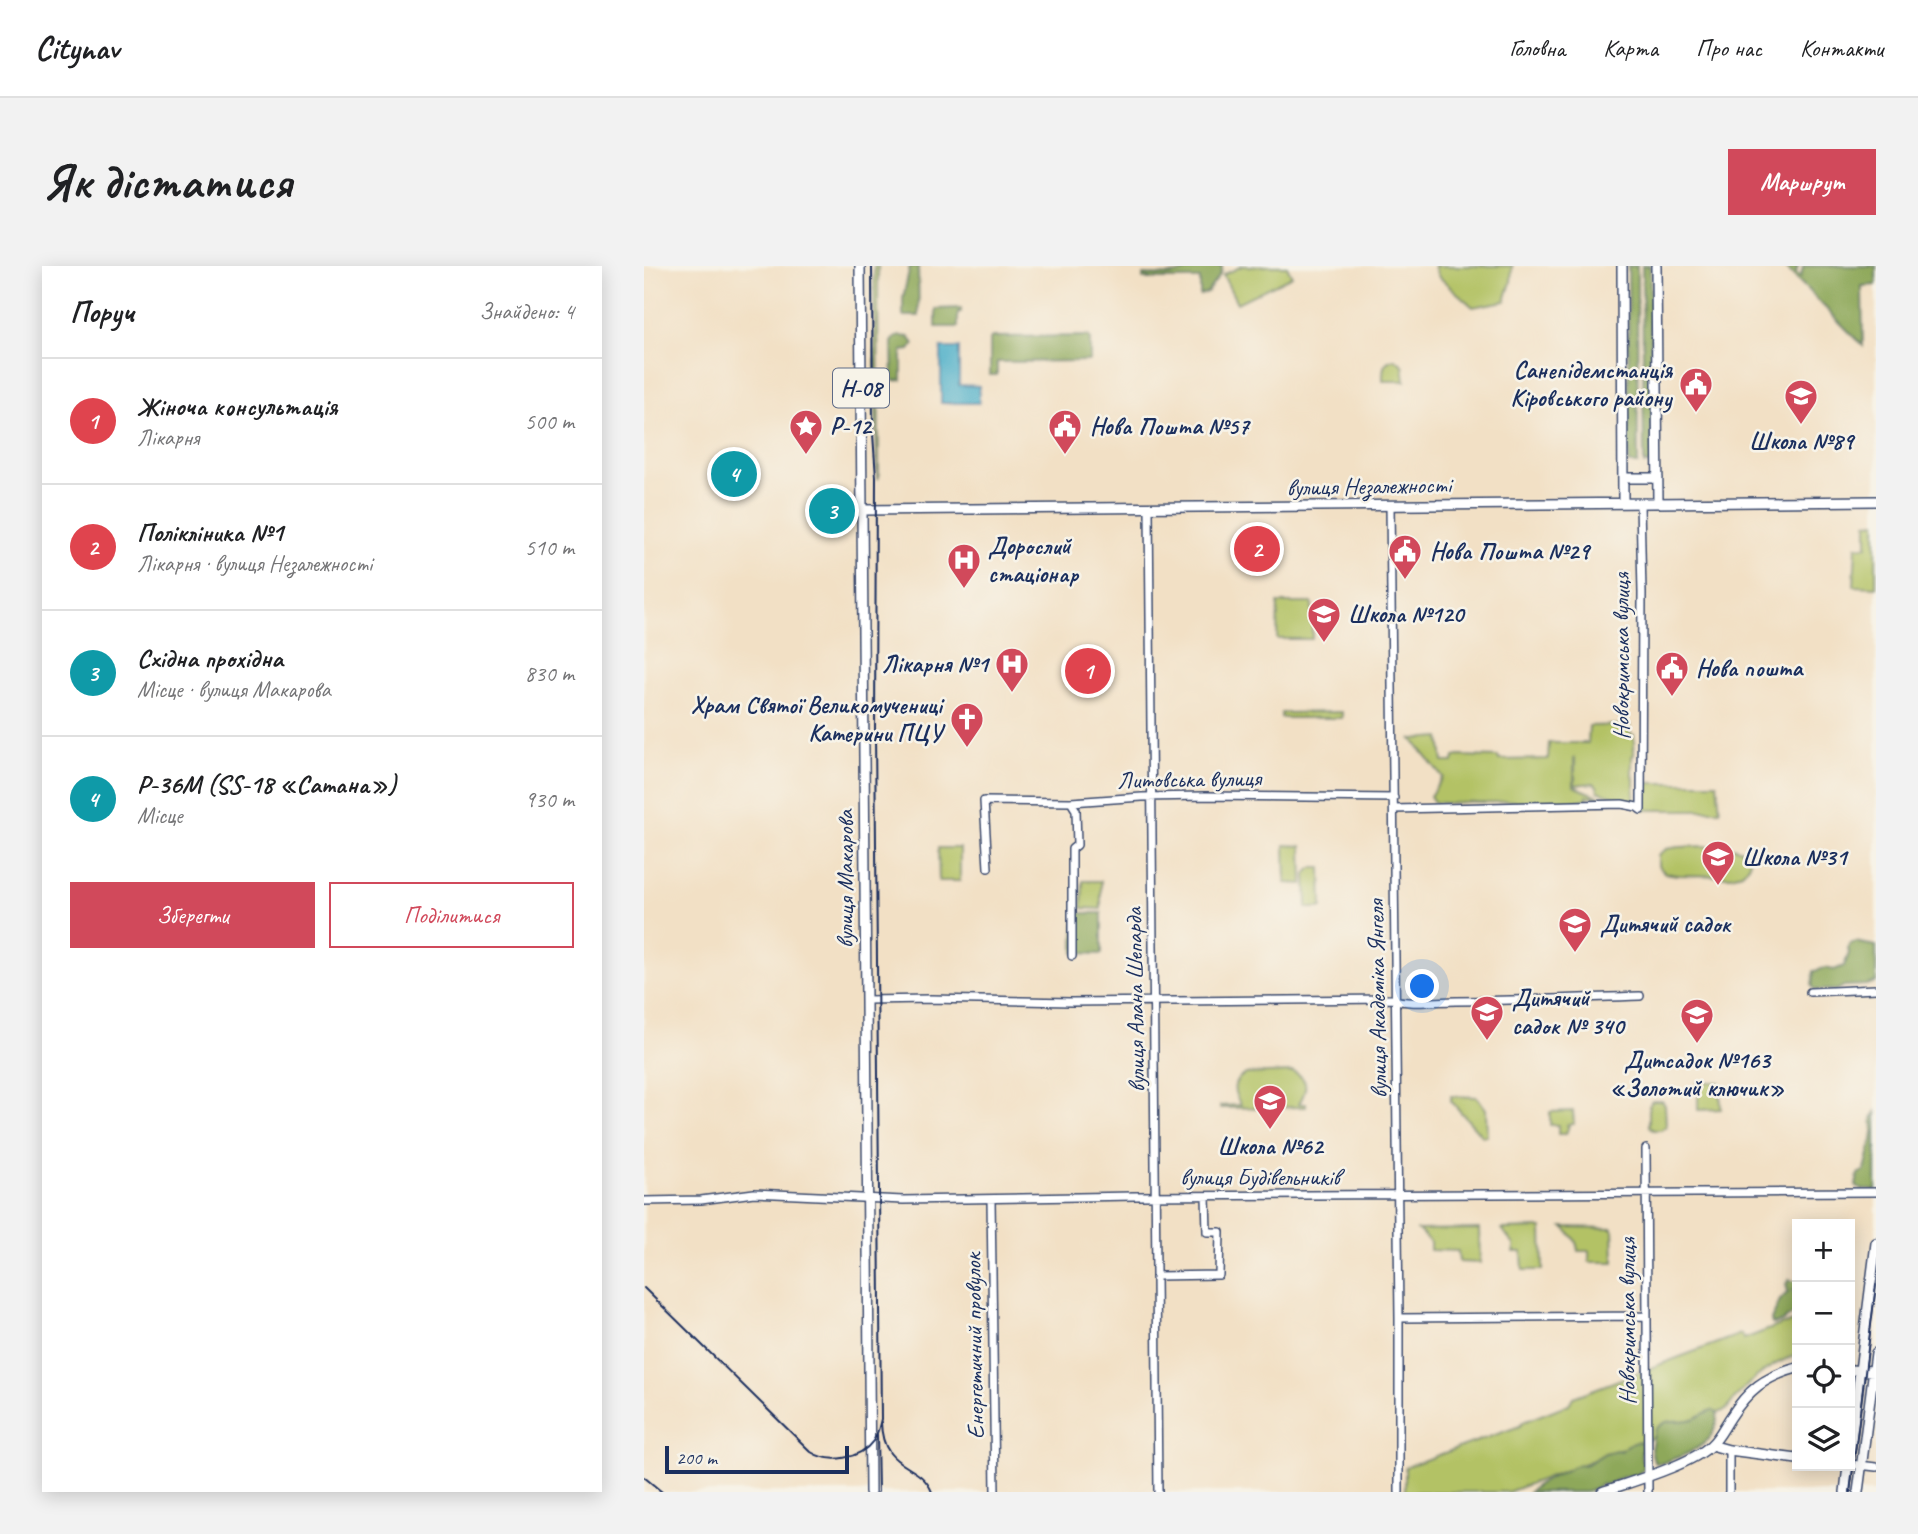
<!DOCTYPE html>
<html lang="uk">
<meta charset="utf-8">
<style>
:root{--surface:#fff;--page:#f2f2f2;--text:#202124;--muted:#757577;--line:#e0e0e0;--accent:#d1495b}
body{margin:0;font-family:Caveat,sans-serif;background:var(--page);color:var(--text)}
.controls{position:absolute;right:21px;bottom:21px;display:grid;overflow:hidden;border-radius:0px;box-shadow:0 4px 18px #0003}
.controls button{width:63px;height:63px;display:grid;place-items:center;padding:0;border:0;border-bottom:2px solid var(--line);background:var(--surface);color:var(--text);font:35px sans-serif}
.scale{position:absolute;left:21px;bottom:18px;width:184px;box-sizing:border-box;padding-left:7px;border:4px solid #1b2f5e;border-top:0;font-size:19px;line-height:24px;white-space:nowrap;color:#1b2f5e;-webkit-text-stroke:5px #f7f3e8;paint-order:stroke}
.you{position:absolute;left:779px;top:721px;width:24px;height:24px;margin:-18px;border:5px solid #fff;border-radius:50%;background:#1a73e8;box-shadow:0 0 0 10px #1a73e833}
.badge{display:grid;place-items:center;width:46px;height:46px;border-radius:50%;background:var(--accent);color:#fff;font-size:23px;font-weight:700}
.pin{position:absolute;translate:-50% -50%;border:4px solid #fff;box-shadow:0 2px 7px #0006}
.list{margin:0;padding:0;list-style:none}
h2{display:flex;justify-content:space-between;align-items:center;height:91px;margin:0;padding:0 28px;font-size:30px}
h2 small{font-size:23px;font-weight:400;color:var(--muted)}
.list li{display:grid;grid-template-columns:46px 1fr auto;gap:21px;align-items:center;box-sizing:border-box;height:126px;padding:0 28px;border-top:2px solid var(--line)}
.list b{display:block;font-size:26px;white-space:nowrap}
.list p{margin:0;font-size:23px;white-space:nowrap;color:var(--muted)}
.list em{font-size:23px;font-style:normal;color:var(--muted)}
.actions{display:flex;gap:14px;padding:21px 28px}
.actions a{flex:1;padding:16px 0;border:2px solid var(--accent);border-radius:0px;text-align:center;font-size:24px;color:var(--accent)}
.actions .main{background:var(--accent);color:#fff}
.icon{flex:none;width:38px;height:38px;fill:none;stroke:currentColor;stroke-width:2;stroke-linecap:round;stroke-linejoin:round}
.map{position:relative;flex:none;width:1232px;height:1226px;overflow:hidden;border-radius:0px}
header{display:flex;align-items:center;gap:42px;box-sizing:border-box;height:98px;padding:0 35px;background:var(--surface);border-bottom:2px solid var(--line)}
header strong{font-size:33px}
nav{display:flex;gap:38px;margin-inline-start:auto;font-size:24px}
.intro{display:flex;align-items:center;justify-content:space-between;box-sizing:border-box;height:168px;padding:0 42px}
h1{margin:0;font-size:49px}
.button{padding:18px 32px;border-radius:0px;background:var(--accent);color:#fff;font-size:24px;font-weight:700}
main{display:flex;gap:42px;padding:0 42px}
aside{flex:1;background:var(--surface);border-radius:0px;box-shadow:0 4px 18px #0003}
.map>svg:first-child{display:block}
</style>
<header>
<strong>Citynav</strong>
<nav><a>Головна</a><a>Карта</a><a>Про нас</a><a>Контакти</a></nav>
</header>
<div class="intro"><h1>Як дістатися</h1><a class="button">Маршрут</a></div>
<main>
<aside>
<h2>Поруч<small>Знайдено: 4</small></h2>
<ul class="list">
<li><span class="badge" style="background:#e0444e">1</span><div><b>Жіноча консультація</b><p>Лікарня</p></div><em>500 m</em></li>
<li><span class="badge" style="background:#e0444e">2</span><div><b>Полікліника №1</b><p>Лікарня · вулиця Незалежності</p></div><em>510 m</em></li>
<li><span class="badge" style="background:#0f9aa8">3</span><div><b>Східна прохідна</b><p>Місце · вулиця Макарова</p></div><em>830 m</em></li>
<li><span class="badge" style="background:#0f9aa8">4</span><div><b>Р-36М (SS-18 «Сатана»)</b><p>Місце</p></div><em>930 m</em></li>
</ul>
<div class="actions"><a class="main">Зберегти</a><a>Поділитися</a></div>
</aside>
<div class="map">
<svg width="1232" height="1226" viewBox="0 0 1232 1226">
<rect width="100%" height="100%" fill="#f7f3e8"/>
<filter id="ink" filterUnits="userSpaceOnUse"><feTurbulence type="fractalNoise" baseFrequency=".0143" numOctaves="2"/><feDisplacementMap in="SourceGraphic" scale="14" xChannelSelector="R" yChannelSelector="G"/><feConvolveMatrix kernelMatrix="1 2 1 2 8 2 1 2 1" color-interpolation-filters="sRGB"/></filter>
<filter id="wash" filterUnits="userSpaceOnUse"><feTurbulence type="fractalNoise" baseFrequency=".00686" numOctaves="4" result="noise"/><feDisplacementMap in="SourceGraphic" scale="28" xChannelSelector="R" yChannelSelector="G"/><feGaussianBlur stdDeviation="1.57" result="paint"/><feColorMatrix in="noise" values="0 0 0 0 0 0 0 0 0 0 0 0 0 0 0 0 0 1.4 0 .05"/><feComposite in="paint" operator="in"/></filter>
<g filter="url(#wash)">
<rect width="100%" height="100%" fill="#f2e0c5"/>
<!-- green -->
<path fill="#b3c265" stroke="#677862" stroke-width="2" d="M230 0H234L235 212 233 213Z
M598 0H643L648 10 593 37 579 9Z
M790 0H868L867 16 861 35 829 41 794 10Z
M751 93 759 99 761 115H739C739 104 738 95 751 93Z
M1232 256V321L1210 320 1212 281 1223 280V257Z
M634 337H668V373H633Z
M698 446V452H637V447Z
M986 459V468L990 469V489L988 490V509L990 512V534C977 533 967 529 954 525L953 520 950 517 931 519V492L930 493V520L956 531 943 530V533L932 535H861C850 537 842 536 831 536 817 535 803 539 790 536L786 530 799 511 768 473 796 471 799 496H809L810 491 815 490 854 491 855 494 904 493 905 477H944L945 460Z
M1000 517H1073L1076 544H1001Z
M641 579 658 580 659 618 642 617Z
M1034 581C1051 581 1095 575 1106 590L1105 600 1098 607 1087 610 1033 609 1021 607 1014 600V590L1022 583Z
M294 582H316V615H295Z
M667 602H677L678 642H663L662 608Z
M439 615H457V643L438 642Z
M649 806C667 813 662 825 655 838H662V841L576 842V840L597 839C589 827 586 815 602 808Z
M1054 816H1076L1077 843 1054 844Z
M807 830 833 831 842 843 843 870H838L807 835Z
M1008 835H1018L1021 839 1022 860 1017 864H1009L1005 860V840Z
M929 845 930 858 922 859H925L922 868H914V859H906V846Z
M919 961 969 962 970 996H945V985H934C933 974 927 968 919 961Z
M898 962 899 1004H879L878 986H870V979L858 963Z
M835 963 836 997 815 996 814 985 786 984V976L774 964Z
M1153 1056V1089C1122 1099 1101 1118 1082 1144L864 1226H761V1201L876 1160 879 1156 925 1138 929 1131 1097 1068 1100 1073 1139 1058Z"/>
<!-- forest -->
<path fill="#8ea85a" stroke="#546c5c" stroke-width="2" d="M266 0H274L275 50H259V32Z
M543 0H578C579 11 568 16 564 26L556 29V13H499V9C514 9 533 12 546 2Z
M984 0H993L994 198H985Z
M998 0H1006L1008 198H1000Z
M1140 0H1154L1152 7 1157 11 1159 0H1232V19L1218 20 1219 80Z
M317 42V46H314V61H292V43Z
M256 70 265 71 270 78 266 84 258 85V114L249 115 248 76 251 72Z
M444 70 446 72V93L444 95 353 96V109H346V73L348 71Z
M431 647H458V688L430 687Z
M1213 676C1220 679 1225 678 1232 680V716L1223 719 1200 720 1193 724H1171L1168 720 1170 705 1181 702 1190 704 1200 700 1205 687 1204 682 1205 678Z
M1232 846V924H1219L1212 920 1214 908 1221 904C1224 889 1232 868 1228 853Z
M1145 1014 1153 1016V1022L1149 1024 1153 1033V1046C1146 1050 1135 1059 1128 1058L1127 1054 1136 1034 1144 1026 1142 1018Z
M1069 1144 1073 1147C1075 1175 1048 1187 1026 1194 1018 1197 1018 1199 1010 1196L1007 1183 1011 1163C1028 1149 1032 1158 1049 1153 1056 1151 1061 1145 1069 1144Z
M995 1175 998 1179 997 1191 1000 1201 999 1204 992 1209 981 1210 965 1218 956 1219 942 1226H885L894 1218 930 1200 943 1198 961 1187 972 1184 977 1185 984 1179Z"/>
<!-- water -->
<path fill="#48adc8" stroke="#326e93" stroke-width="2" d="M297 82H315V119L335 120V137H297Z"/>
</g>
<g filter="url(#ink)">
<g fill="none" stroke-linecap="round" stroke-linejoin="round">
<defs>
<path id="minor" d="M746 239 755 1052V1226
M505 242 514 1226
M427 536 432 544 433 579 428 583V690
M750 543 978 538 993 541 997 544 998 327 996 237
M344 602 340 535 427 536 498 531 561 530 750 532
M1166 726 1232 723
M222 734 287 733 427 736 747 733C766 739 792 735 812 735 873 735 935 732 996 730
M1002 883 1004 1226
M347 933 351 1226
M0 935 57 934 110 927 259 934 491 930 1232 926
M513 1010 575 1009 576 966H563L562 930
M755 1052 1002 1050
M1206 1198 1232 1201
M1085 1226V1184"/>
<path id="major" d="M216 0 226 1226
M978 0 979 237
M1012 0 1014 237
M979 212H1014
M218 244 1232 235
M1206 1104 1230 1105
M1067 1179 1085 1184 1153 1193
M1206 1184 1232 977
M958 1226C986 1216 1047 1199 1067 1179 1075 1172 1080 1161 1086 1152 1104 1124 1120 1111 1153 1102
M1201 1226 1204 1200
M1214 1226 1232 1087"/>
</defs>
<!-- minor casing -->
<use href="#minor" stroke="#3b4a6d" stroke-width="10"/>
<!-- major casing -->
<use href="#major" stroke="#3b4a6d" stroke-width="12"/>
<!-- minor -->
<use href="#minor" stroke="#fff" stroke-width="7"/>
<!-- major -->
<use href="#major" stroke="#fff" stroke-width="9"/>
<!-- tram -->
<path stroke="#1b2f5e" stroke-width="2" d="M0 1022 167 1186C186 1198 216 1193 229 1175 234 1168 235 1161 237 1153L231 466 232 211 229 168 228 0
M237 1156C238 1206 276 1195 288 1226
M233 1168 234 1226
M1206 1226 1232 1019"/>
<!-- rail -->
<path stroke="#1b2f5e" stroke-width="2" d="M0 1211 18 1226"/>
</g>
</g>
<!-- icons -->
<defs>
<symbol id="civic-pin" viewBox="-11 -11 22 30"><path d="M0 17L-7.5 6A9.5 9.5 0 1 1 7.5 6Z" fill="#d1495b" stroke="#f7f3e8"/><path d="M-.6-6.5H3V-4.5H.6V-3L4-1V1h2V6H-6V1h2V-1L-.6-3ZM-1.2 2.5V6h2.4V2.5Z" fill="#fff"/></symbol>
<symbol id="school-pin" viewBox="-11 -11 22 30"><path d="M0 17L-7.5 6A9.5 9.5 0 1 1 7.5 6Z" fill="#d1495b" stroke="#f7f3e8"/><path d="M0-5L7-2L0 1L-7-2ZM-4 1L0 2.5L4 1V4Q0 6-4 4Z" fill="#fff"/></symbol>
<symbol id="sight-pin" viewBox="-11 -11 22 30"><path d="M0 17L-7.5 6A9.5 9.5 0 1 1 7.5 6Z" fill="#d1495b" stroke="#f7f3e8"/><path d="M0-6L1.8-2.2L6-1.7L2.9 1.2L3.7 5.4L0 3.3L-3.7 5.4L-2.9 1.2L-6-1.7L-1.8-2.2Z" fill="#fff"/></symbol>
<symbol id="hospital-pin" viewBox="-11 -11 22 30"><path d="M0 17L-7.5 6A9.5 9.5 0 1 1 7.5 6Z" fill="#d1495b" stroke="#f7f3e8"/><path d="M-5-5h3v3.5h4V-5h3V5h-3V1.5h-4V5h-3Z" fill="#fff"/></symbol>
<symbol id="church-pin" viewBox="-11 -11 22 30"><path d="M0 17L-7.5 6A9.5 9.5 0 1 1 7.5 6Z" fill="#d1495b" stroke="#f7f3e8"/><path d="M-1.2-6h2.4v3.5h3.3v2.4h-3.3V6h-2.4V-.1h-3.3v-2.4h3.3Z" fill="#fff"/></symbol>
</defs>
<g fill-rule="evenodd">
<use href="#civic-pin" x="1033" y="99" width="38" height="52"/>
<use href="#school-pin" x="1138" y="111" width="38" height="52"/>
<use href="#sight-pin" x="143" y="141" width="38" height="52"/>
<use href="#civic-pin" x="402" y="141" width="38" height="52"/>
<use href="#civic-pin" x="742" y="266" width="38" height="52"/>
<use href="#hospital-pin" x="301" y="275" width="38" height="52"/>
<use href="#school-pin" x="661" y="329" width="38" height="52"/>
<use href="#hospital-pin" x="349" y="379" width="38" height="52"/>
<use href="#civic-pin" x="1009" y="383" width="38" height="52"/>
<use href="#church-pin" x="304" y="434" width="38" height="52"/>
<use href="#school-pin" x="1055" y="572" width="38" height="52"/>
<use href="#school-pin" x="912" y="639" width="38" height="52"/>
<use href="#school-pin" x="824" y="727" width="38" height="52"/>
<use href="#school-pin" x="1034" y="730" width="38" height="52"/>
<use href="#school-pin" x="607" y="816" width="38" height="52"/>
</g>
<g text-anchor="middle" stroke-width="5" stroke-linejoin="round" paint-order="stroke">
<!-- shield labels -->
<rect fill="#f7f3e8" stroke="#5d6a87" stroke-width="2" x="189" y="102.5" width="56" height="39" rx="5"/>
<g font-size="23" font-weight="bold" fill="#1b2f5e">
<text x="217" y="130">Н-08</text>
</g>
<!-- poi labels -->
<g font-size="24" font-weight="bold" fill="#1b2f5e" stroke="#f7f3e8" text-anchor="start">
<text x="1028" y="112" text-anchor="end">Санепідемстанція<tspan x="1028" dy="28">Кіровського району</tspan></text>
<text x="186" y="168">Р-12</text>
<text x="446" y="168">Нова Пошта №57</text>
<text x="1157" y="183" text-anchor="middle">Школа №89</text>
<text x="344" y="288">Дорослий<tspan x="344" dy="28">стаціонар</tspan></text>
<text x="786" y="293">Нова Пошта №29</text>
<text x="704" y="356">Школа №120</text>
<text x="344" y="406" text-anchor="end">Лікарня №1</text>
<text x="1052" y="410">Нова пошта</text>
<text x="298" y="447" text-anchor="end">Храм Святої Великомучениці<tspan x="298" dy="28">Катерини ПЦУ</tspan></text>
<text x="1098" y="599">Школа №31</text>
<text x="956" y="666">Дитячий садок</text>
<text x="868" y="740">Дитячий<tspan x="868" dy="28">садок № 340</tspan></text>
<text x="1053" y="802" text-anchor="middle">Дитсадок №163<tspan x="1053" dy="28">«Золотий ключик»</tspan></text>
<text x="626" y="888" text-anchor="middle">Школа №62</text>
</g>
<!-- street labels -->
<g font-size="24" fill="#1b2f5e" stroke="#f7f3e8">
<text transform="translate(725 220) rotate(-1)" y="8">вулиця Незалежності</text>
<text transform="translate(977 390) rotate(-90)" y="8">Новокримська вулиця</text>
<text transform="translate(545 513) rotate(-1)" y="8">Литовська вулиця</text>
<text transform="translate(201 613) rotate(-90)" y="8">вулиця Макарова</text>
<text transform="translate(733 733) rotate(-91)" y="8">вулиця Академіка Янгеля</text>
<text transform="translate(491 734) rotate(-91)" y="8">вулиця Алана Шепарда</text>
<text x="616" y="919">вулиця Будівельників</text>
<text transform="translate(983 1055) rotate(-90)" y="8">Новокримська вулиця</text>
<text transform="translate(330 1080) rotate(-91)" y="8">Енергетичний провулок</text>
</g>
</g>
</svg>
<div class="controls">
<button>+</button>
<button>−</button>
<button><svg class="icon" aria-label="locate" viewBox="0 0 24 24"><circle cx="12" cy="12" r="6"/><path d="M12 2v4M12 18v4M2 12h4M18 12h4"/></svg></button>
<button><svg class="icon" aria-label="layers" viewBox="0 0 24 24"><path d="M12 4l9 5-9 5-9-5zM3 14l9 5 9-5"/></svg></button>
</div>
<div class="scale">200 m</div>
<div class="you"></div>
<div class="pin badge" style="left:444px;top:405px;background:#e0444e">1</div>
<div class="pin badge" style="left:613px;top:283px;background:#e0444e">2</div>
<div class="pin badge" style="left:188px;top:245px;background:#0f9aa8">3</div>
<div class="pin badge" style="left:90px;top:208px;background:#0f9aa8">4</div>
</div>
</main>
